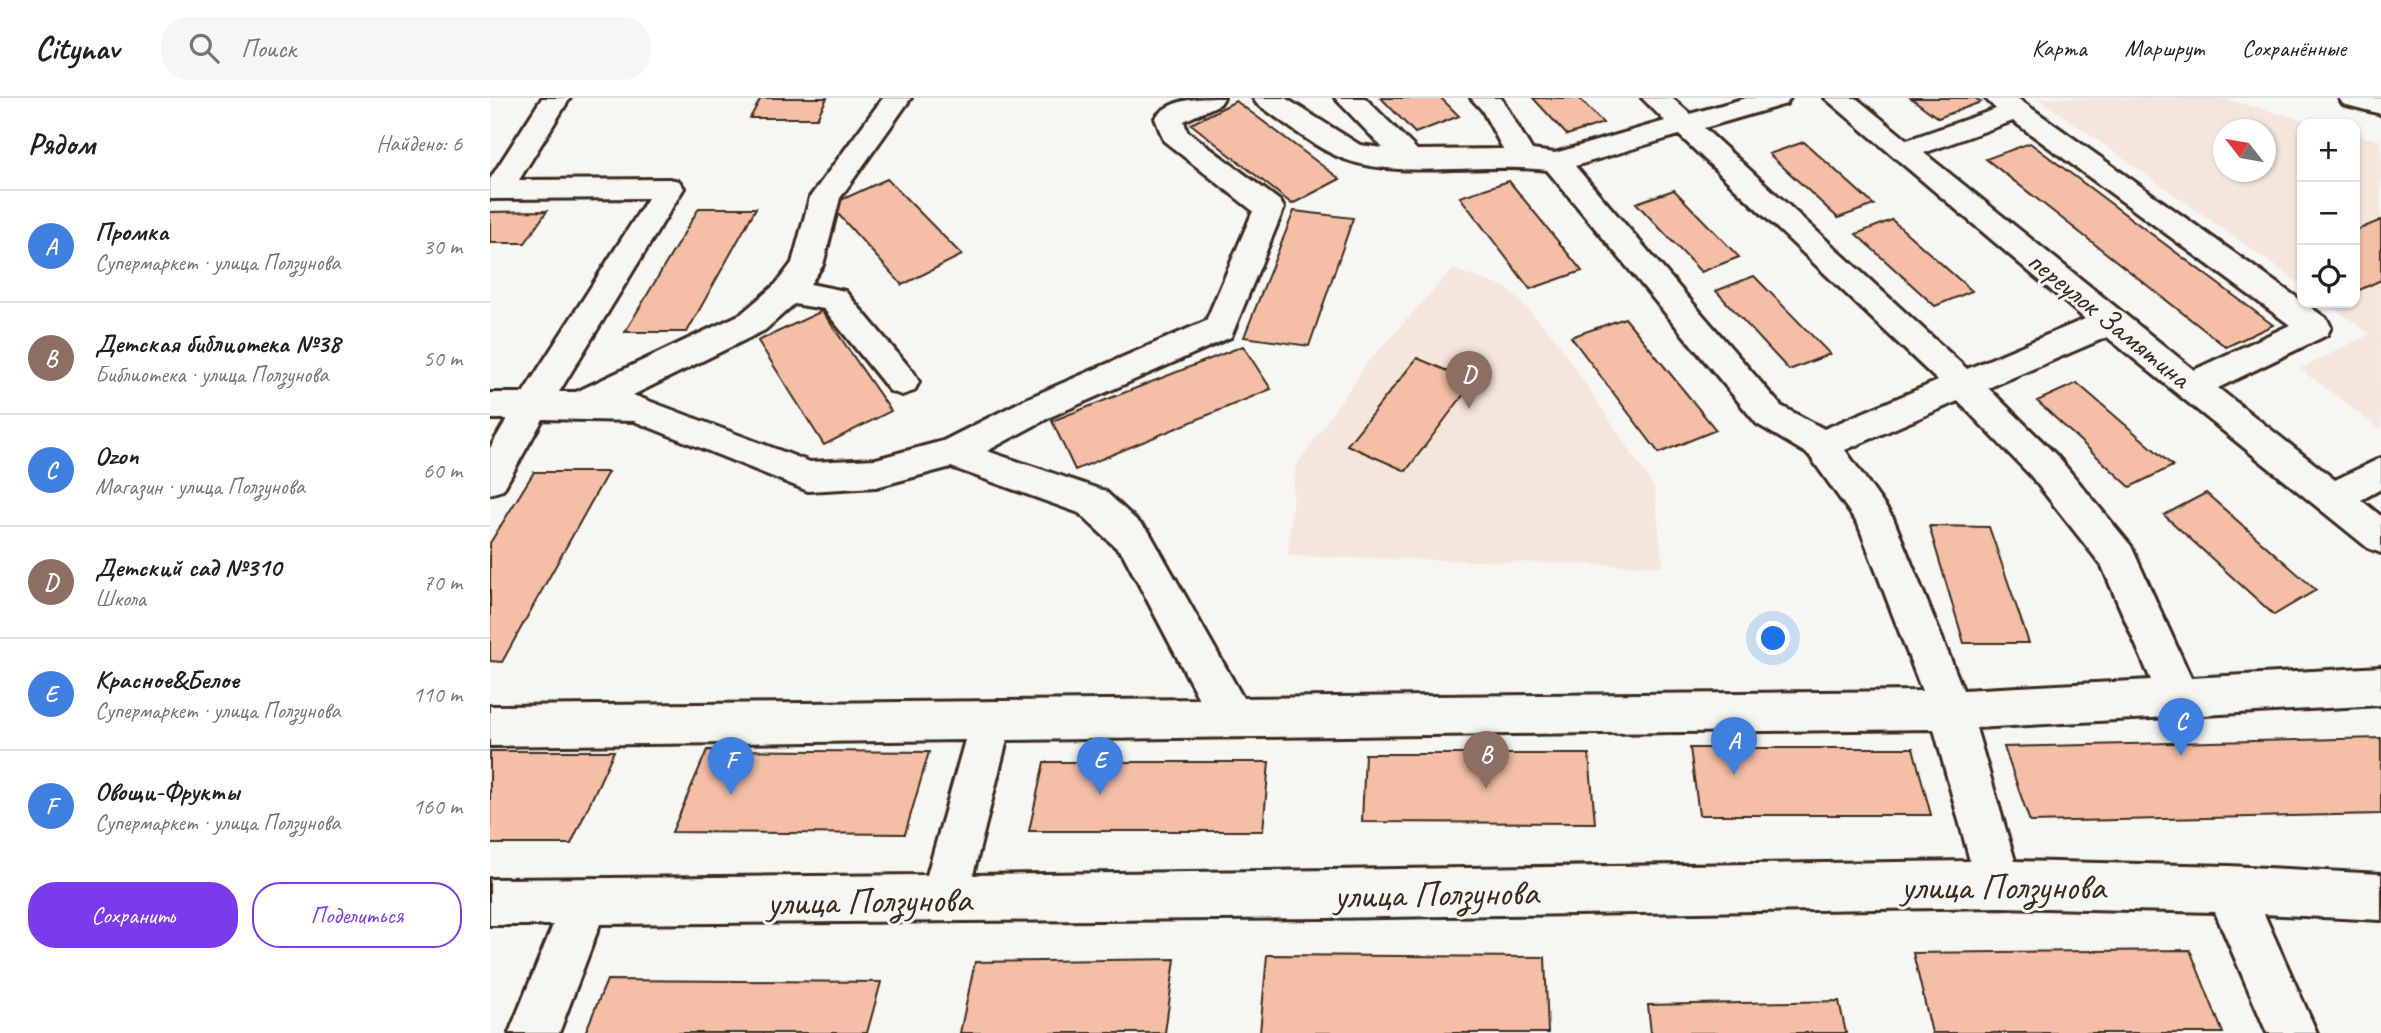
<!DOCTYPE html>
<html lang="ru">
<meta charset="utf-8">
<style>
:root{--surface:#fff;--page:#f6f6f6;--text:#202124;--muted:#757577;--line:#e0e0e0;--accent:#7c3aed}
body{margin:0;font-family:Caveat,sans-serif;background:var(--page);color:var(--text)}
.controls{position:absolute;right:21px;top:21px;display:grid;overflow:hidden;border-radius:14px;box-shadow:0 2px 5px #0004}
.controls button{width:63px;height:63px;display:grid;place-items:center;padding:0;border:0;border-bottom:2px solid var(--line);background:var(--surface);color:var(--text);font:35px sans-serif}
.compass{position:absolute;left:1723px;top:21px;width:63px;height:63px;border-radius:50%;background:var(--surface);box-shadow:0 2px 5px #0004;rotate:301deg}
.you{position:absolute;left:1284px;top:541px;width:24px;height:24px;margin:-18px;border:5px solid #fff;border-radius:50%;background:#1a73e8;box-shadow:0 0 0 10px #1a73e833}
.badge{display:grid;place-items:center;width:46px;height:46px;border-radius:50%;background:var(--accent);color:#fff;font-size:23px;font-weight:700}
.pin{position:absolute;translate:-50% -58px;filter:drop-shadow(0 2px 4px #0008)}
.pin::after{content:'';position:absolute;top:37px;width:24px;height:21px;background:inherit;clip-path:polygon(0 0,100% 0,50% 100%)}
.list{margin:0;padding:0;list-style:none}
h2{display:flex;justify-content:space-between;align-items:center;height:91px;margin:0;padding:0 28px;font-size:30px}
h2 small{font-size:23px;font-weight:400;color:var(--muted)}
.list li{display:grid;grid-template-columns:46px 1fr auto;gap:21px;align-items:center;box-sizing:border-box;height:112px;padding:0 28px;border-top:2px solid var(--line)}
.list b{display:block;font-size:26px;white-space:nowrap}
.list p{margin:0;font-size:23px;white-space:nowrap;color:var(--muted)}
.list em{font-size:23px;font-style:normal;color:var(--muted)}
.actions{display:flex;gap:14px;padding:21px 28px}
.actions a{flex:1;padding:16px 0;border:2px solid var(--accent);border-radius:28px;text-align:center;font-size:24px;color:var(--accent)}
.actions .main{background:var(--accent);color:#fff}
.icon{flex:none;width:38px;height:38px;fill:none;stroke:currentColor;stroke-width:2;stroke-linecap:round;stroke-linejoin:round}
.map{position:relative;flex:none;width:1891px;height:935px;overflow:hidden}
header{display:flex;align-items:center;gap:42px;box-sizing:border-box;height:98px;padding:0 35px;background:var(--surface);border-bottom:2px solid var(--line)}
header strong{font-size:33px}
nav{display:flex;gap:38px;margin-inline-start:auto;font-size:24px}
.search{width:490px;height:63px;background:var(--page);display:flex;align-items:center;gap:18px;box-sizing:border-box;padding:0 24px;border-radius:28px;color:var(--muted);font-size:26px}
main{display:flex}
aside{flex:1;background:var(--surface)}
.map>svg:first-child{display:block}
</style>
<header>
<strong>Citynav</strong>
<div class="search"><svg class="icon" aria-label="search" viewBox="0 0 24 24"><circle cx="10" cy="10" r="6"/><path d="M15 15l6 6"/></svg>Поиск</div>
<nav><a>Карта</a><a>Маршрут</a><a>Сохранённые</a></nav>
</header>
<main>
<aside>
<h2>Рядом<small>Найдено: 6</small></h2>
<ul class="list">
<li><span class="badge" style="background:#3f7fe0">A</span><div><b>Промка</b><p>Супермаркет · улица Ползунова</p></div><em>30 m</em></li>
<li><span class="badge" style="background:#8d6e63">B</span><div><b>Детская библиотека №38</b><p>Библиотека · улица Ползунова</p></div><em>50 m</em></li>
<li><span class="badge" style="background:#3f7fe0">C</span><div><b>Ozon</b><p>Магазин · улица Ползунова</p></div><em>60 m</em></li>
<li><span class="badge" style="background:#8d6e63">D</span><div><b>Детский сад №310</b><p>Школа</p></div><em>70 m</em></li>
<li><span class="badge" style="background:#3f7fe0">E</span><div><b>Красное&amp;Белое</b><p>Супермаркет · улица Ползунова</p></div><em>110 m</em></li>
<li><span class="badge" style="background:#3f7fe0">F</span><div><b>Овощи-Фрукты</b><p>Супермаркет · улица Ползунова</p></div><em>160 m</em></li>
</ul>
<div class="actions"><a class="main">Сохранить</a><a>Поделиться</a></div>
</aside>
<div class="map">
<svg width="1891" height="935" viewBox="0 0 1891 935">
<rect width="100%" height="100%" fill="#f6f6f2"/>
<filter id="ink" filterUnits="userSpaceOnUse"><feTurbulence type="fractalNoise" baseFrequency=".0143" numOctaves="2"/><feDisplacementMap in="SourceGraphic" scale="14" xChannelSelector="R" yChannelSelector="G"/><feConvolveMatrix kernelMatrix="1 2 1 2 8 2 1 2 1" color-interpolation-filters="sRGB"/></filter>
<g filter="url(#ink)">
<!-- built -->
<path fill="#f5e6db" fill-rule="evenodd" d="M1548 0H1730L1829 26H1812V187ZM1734 32H1776V74H1734Z
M1865 36 1891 43V332L1810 271 1880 236 1837 205H1865Z
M963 171 1018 191 1064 239 1164 389 1173 468 798 458 805 370 878 264Z"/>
<!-- building -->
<path fill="#f4bfa6" stroke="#3b2a1e" stroke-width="2" d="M271 0H337L327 20H260Z
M891 0H951L969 18 925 35Z
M1043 0H1089L1113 25 1077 37Z
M1421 0H1485L1491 4 1448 20Z
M746 3 850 81 802 106 701 26Z
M1314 44 1384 107 1348 120 1279 56Z
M1540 45 1783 227 1736 249 1496 61Z
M397 81 472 157 412 187 340 107Z
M1019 83 1092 173 1040 191 970 99Z
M1184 92 1249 159 1211 174 1146 105Z
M209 110H266L197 234H135Z
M57 113 35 145H0V114Z
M804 113 863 120 819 248 754 239Z
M1402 122 1482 193 1445 208 1366 136Z
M1891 122V182L1865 194V133Z
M1264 178 1340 256 1299 272 1226 193Z
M332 213 401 313 334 347 268 243Z
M1135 220 1226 332 1169 355 1081 239Z
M753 248 781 291 585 372 562 323Z
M927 260 983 284 916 373 857 347Z
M1587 285 1683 368 1640 389 1547 303Z
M44 374H118L12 564 0 563V445Z
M1716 395 1826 492 1784 517 1674 417Z
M1439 428 1499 429 1539 545H1474Z
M1891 640V716L1540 724 1514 649Z
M1200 650H1423L1441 717H1209Z
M217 652 439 654 415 736 182 734Z
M0 653H124L81 746H0Z
M875 656H1099L1105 725 872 724Z
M554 664H779L773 733H539Z
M1700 852 1733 935H1442L1423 855Z
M777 857 1055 859 1058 935H770Z
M685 861 675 935H470L485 864Z
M117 882 391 884 377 935H95Z
M1349 903 1356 935H1161L1158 907Z"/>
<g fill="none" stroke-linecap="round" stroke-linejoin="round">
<defs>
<path id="minor" d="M52 0H80L29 82 179 81 189 83 194 90 69 294H86L251 216 286 186 302 165 320 99 393 0H421L350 100 333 167 320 186 355 193 424 275 429 284 424 293 412 297 400 293 334 211 304 206 275 232 143 297 320 364 386 361 453 343 536 301 716 223 763 113 674 43 665 20C680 0 711 0 734 0L730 6 694 23 697 33 790 103 794 110 741 239 560 319 497 353 615 393 659 434 753 600 1432 593 1368 426 1319 357 1267 326 1057 72C995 64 910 82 854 61 822 49 795 24 767 6L763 0H795L870 47 893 50 845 0H875L927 52 1013 51 992 12 981 0H1011L1042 52 1065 55 1175 23 1152 0H1182L1200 16 1256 0H1300L1296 6 1214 30 1477 271 1595 221 1335 0H1366L1417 42 1506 11 1495 0H1527L1837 221 1841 229 1837 237 1728 290 1845 382 1891 360V391L1871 402 1891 418V455L1878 450 1617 239 1498 290 1567 358 1641 448 1701 580 1891 569V607L1486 630 1525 763 1739 768 1891 776V822L1774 816 1827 935H1777L1725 814 1509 809 837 820 110 826 69 935H19L63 827H0V781L437 777 475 642 0 648V608L709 601 633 456 589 415 461 369 386 389 318 393 144 323 53 321 13 392 0 396V350L17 321H0V295H33L158 100 0 101V81ZM1523 23 1800 227 1704 272 1434 55ZM1189 37 1448 283 1334 331 1291 308 1085 68ZM1468 303 1541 378 1612 468 1661 582 1473 592 1403 420 1355 352ZM1444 631 1480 763 483 777 517 642Z
M1849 0H1891V16L1853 6Z"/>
</defs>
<!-- minor casing -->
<use href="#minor" stroke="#3b2a1e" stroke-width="6"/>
<!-- minor -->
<use href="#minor" fill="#f6f6f2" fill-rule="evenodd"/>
</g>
</g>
<g text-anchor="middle" stroke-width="6" stroke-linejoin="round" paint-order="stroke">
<!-- street labels -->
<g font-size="30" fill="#3b2a1e" stroke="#f6f6f2">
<text transform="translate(1619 221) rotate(39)" y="10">переулок Замятина</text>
</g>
<!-- near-street labels -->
<g font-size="37" fill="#3b2a1e" stroke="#f6f6f2">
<text x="1513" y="801">улица Ползунова</text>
<text transform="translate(946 795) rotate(-1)" y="13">улица Ползунова</text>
<text transform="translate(379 802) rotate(-1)" y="13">улица Ползунова</text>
</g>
</g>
</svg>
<div class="controls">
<button>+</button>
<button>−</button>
<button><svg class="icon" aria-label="locate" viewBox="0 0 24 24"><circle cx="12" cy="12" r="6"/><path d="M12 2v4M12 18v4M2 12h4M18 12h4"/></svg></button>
</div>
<svg class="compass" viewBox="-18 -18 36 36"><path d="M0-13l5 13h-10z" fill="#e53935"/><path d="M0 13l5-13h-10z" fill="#757577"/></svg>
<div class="you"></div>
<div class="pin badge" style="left:1244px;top:677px;background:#3f7fe0">A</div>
<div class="pin badge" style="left:996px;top:691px;background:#8d6e63">B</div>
<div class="pin badge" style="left:1691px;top:658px;background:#3f7fe0">C</div>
<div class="pin badge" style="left:979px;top:311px;background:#8d6e63">D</div>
<div class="pin badge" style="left:610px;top:697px;background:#3f7fe0">E</div>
<div class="pin badge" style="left:241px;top:697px;background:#3f7fe0">F</div>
</div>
</main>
